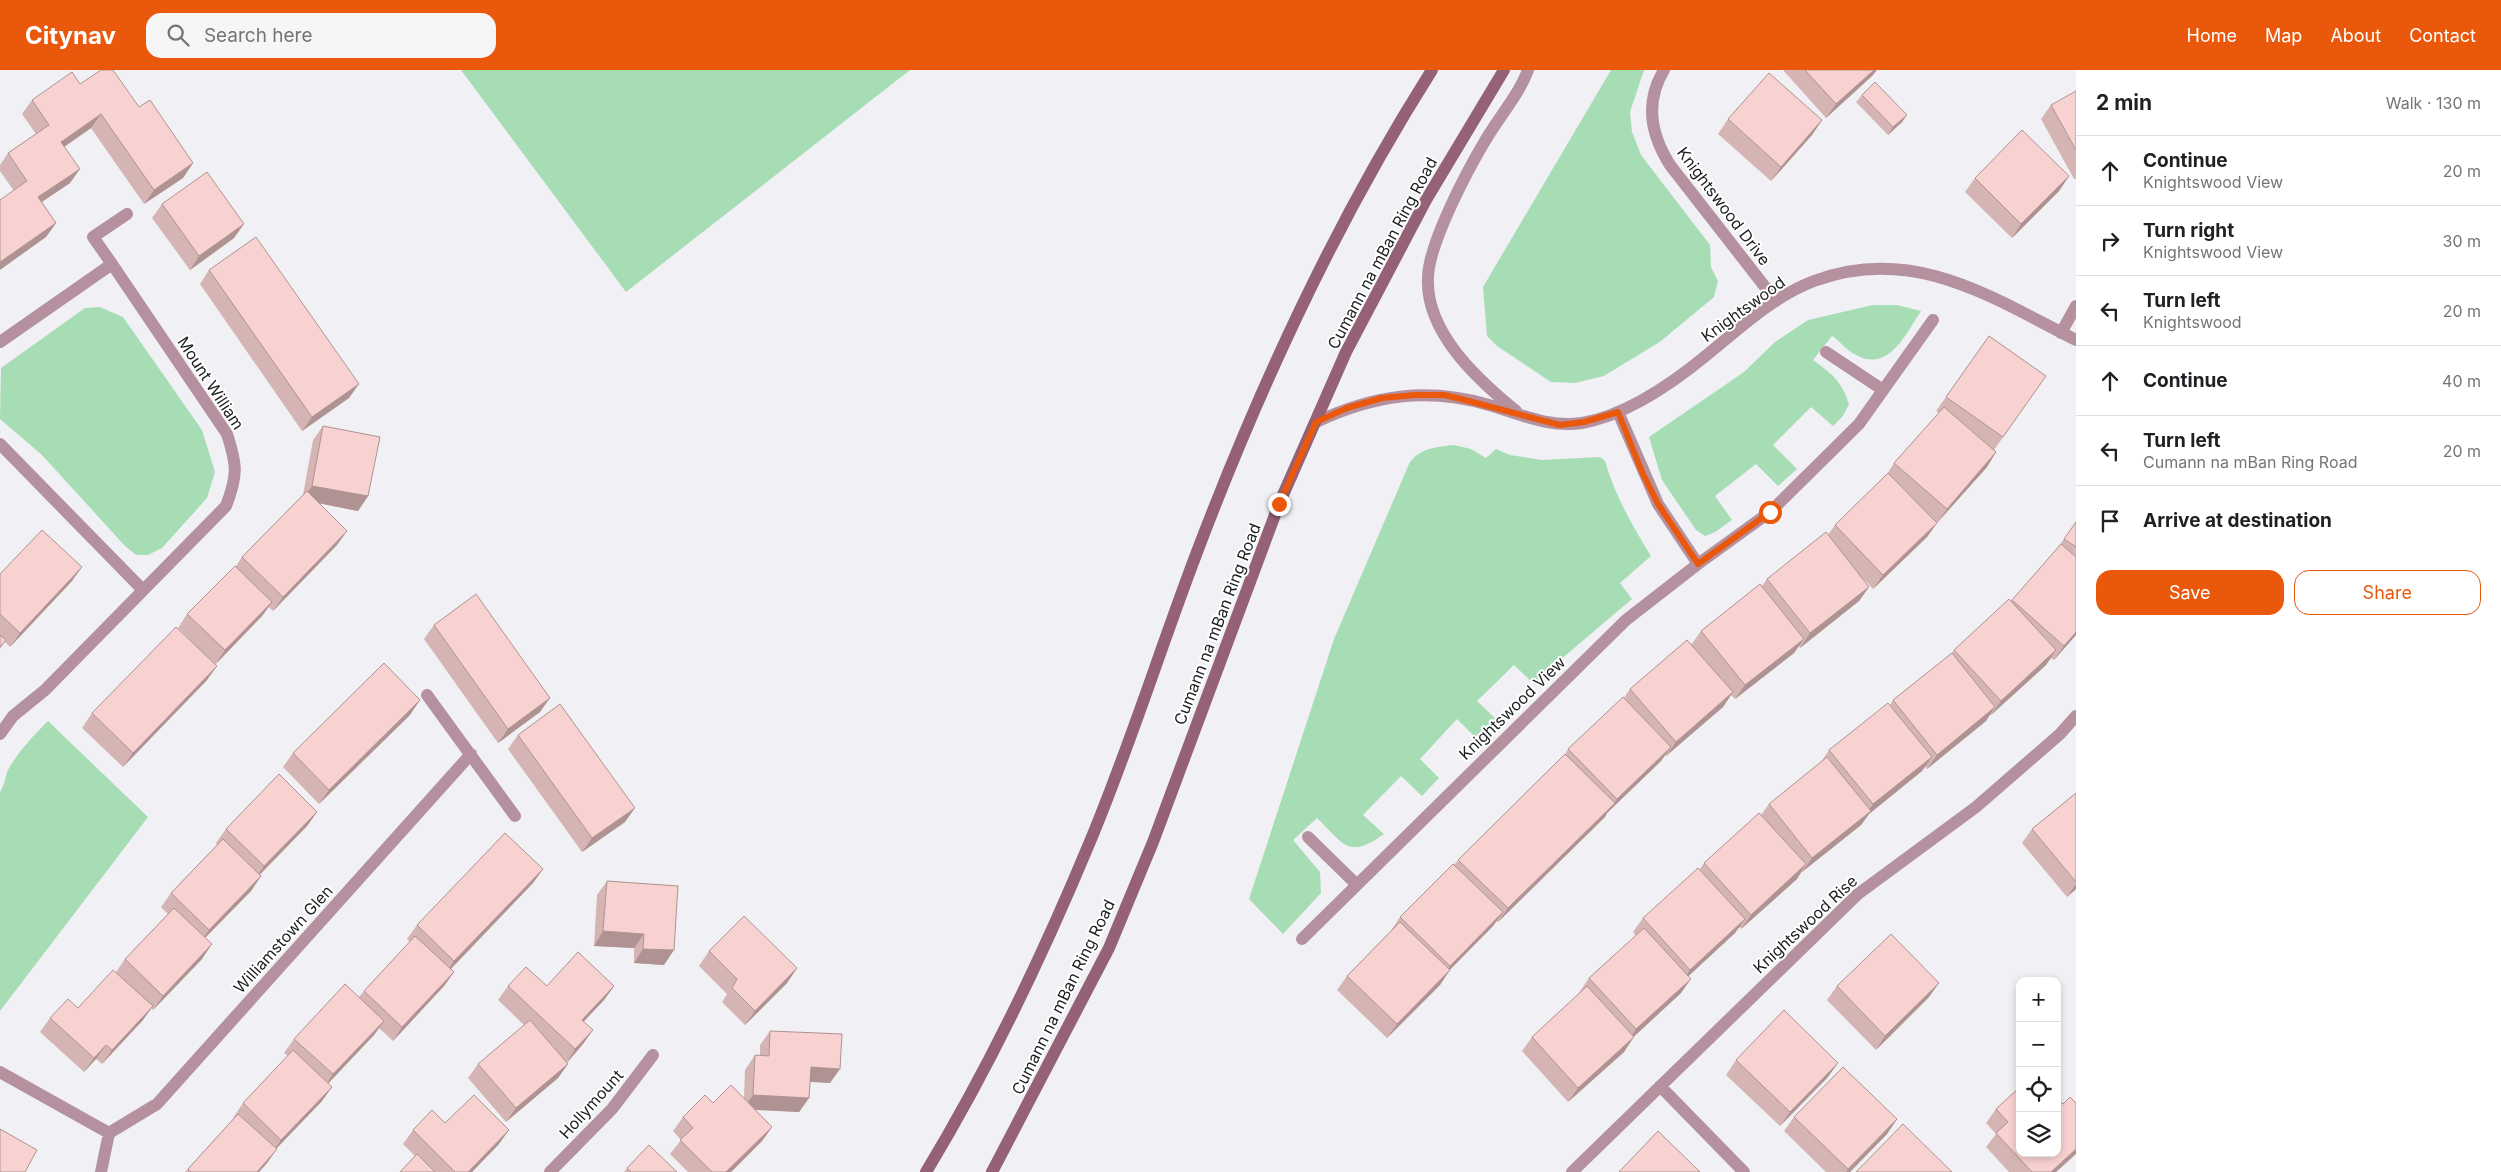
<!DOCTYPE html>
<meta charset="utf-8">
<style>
:root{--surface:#fff;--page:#f6f6f6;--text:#202124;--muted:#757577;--line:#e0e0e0;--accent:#ea580c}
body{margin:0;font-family:Inter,sans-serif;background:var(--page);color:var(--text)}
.controls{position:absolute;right:15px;bottom:15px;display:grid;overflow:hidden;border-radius:10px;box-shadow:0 2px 8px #0003}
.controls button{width:45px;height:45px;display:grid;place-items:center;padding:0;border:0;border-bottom:1px solid var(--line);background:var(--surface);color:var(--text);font:25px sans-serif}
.stop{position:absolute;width:15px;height:15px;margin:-11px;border:4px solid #ea580c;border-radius:50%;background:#fff}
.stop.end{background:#ea580c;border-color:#fff;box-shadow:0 1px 5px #0008}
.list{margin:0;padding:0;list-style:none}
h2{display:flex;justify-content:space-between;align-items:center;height:65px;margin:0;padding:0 20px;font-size:21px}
h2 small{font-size:16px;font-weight:400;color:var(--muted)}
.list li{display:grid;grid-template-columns:32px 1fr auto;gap:15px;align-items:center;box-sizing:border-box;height:70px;padding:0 20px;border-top:1px solid var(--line)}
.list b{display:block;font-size:19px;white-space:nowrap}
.list p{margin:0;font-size:16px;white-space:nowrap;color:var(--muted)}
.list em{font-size:16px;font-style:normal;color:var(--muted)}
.actions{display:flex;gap:10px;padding:15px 20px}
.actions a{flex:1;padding:11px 0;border:1px solid var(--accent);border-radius:15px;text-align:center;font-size:18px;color:var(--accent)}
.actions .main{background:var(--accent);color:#fff}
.icon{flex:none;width:28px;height:28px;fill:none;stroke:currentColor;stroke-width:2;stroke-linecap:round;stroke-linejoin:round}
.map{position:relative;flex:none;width:2076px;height:1102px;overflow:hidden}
header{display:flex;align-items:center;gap:30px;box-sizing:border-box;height:70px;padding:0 25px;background:var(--accent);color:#fff}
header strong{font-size:24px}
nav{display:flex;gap:28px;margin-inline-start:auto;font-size:18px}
.search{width:350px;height:45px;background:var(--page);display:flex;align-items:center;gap:12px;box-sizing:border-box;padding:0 18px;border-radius:15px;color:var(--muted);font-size:19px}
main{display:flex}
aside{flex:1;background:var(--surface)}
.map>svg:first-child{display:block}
</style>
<header>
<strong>Citynav</strong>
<div class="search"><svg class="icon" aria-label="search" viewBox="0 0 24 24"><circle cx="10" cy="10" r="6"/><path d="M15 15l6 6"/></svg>Search here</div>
<nav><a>Home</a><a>Map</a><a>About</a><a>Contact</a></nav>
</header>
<main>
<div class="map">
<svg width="2076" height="1102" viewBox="0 0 2076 1102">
<rect width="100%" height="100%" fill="#f0f0f5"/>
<!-- green -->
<path fill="#a7ddb5" d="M461 0H910L626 222Z
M1611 0H1644L1630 42 1632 62 1641 85 1710 175 1711 197 1718 211 1714 227 1661 271 1604 306 1575 313 1551 312 1497 276 1487 266 1483 217Z
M1873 235H1897L1921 241C1906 264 1888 303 1856 285 1847 281 1840 271 1832 266L1813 290C1833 305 1841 310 1849 334L1843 346 1833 356 1811 337 1773 375 1797 399 1778 416 1756 394 1715 426 1732 450 1715 462 1705 466 1696 460 1662 410 1649 367 1744 302 1775 272 1808 250Z
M100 237 123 247 202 360 215 402 207 428 162 478 148 485H136L125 476 42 385 0 349 1 298 85 238Z
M1454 375 1471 379 1486 388 1496 379 1510 385 1542 390 1600 387 1605 391C1615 426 1632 455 1651 486L1620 513 1632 529 1566 585 1535 615 1514 595 1477 631 1499 652 1480 672 1457 649 1420 689 1439 708 1422 726 1401 706 1363 745 1384 764C1348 790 1344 774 1317 748L1293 770 1320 802 1321 823 1283 864 1249 829 1334 569 1409 394C1419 378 1436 377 1454 375Z
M48 651 148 747 0 941V722C5 714 5 707 8 700 18 682 33 666 48 651Z"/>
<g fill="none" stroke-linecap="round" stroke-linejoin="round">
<!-- minor -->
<path stroke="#b5909e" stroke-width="12" d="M1664 0C1644 33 1651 65 1670 95L1776 231
M112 194 93 167 127 144
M2061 263 2076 236
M0 272 112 194 227 364C237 395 238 405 226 436L45 620 13 646 0 664
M1826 282 1883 320
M1516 341C1477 309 1425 262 1428 207 1429 173 1467 101 1485 71 1498 48 1519 25 1528 0
M1618 342 1658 434 1698 494
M1316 352C1374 325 1426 317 1489 335 1520 344 1549 358 1582 353 1628 345 1673 313 1708 284 1741 257 1774 226 1814 211 1913 174 1991 227 2076 270
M0 374 143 520
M427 625 515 746
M1308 767 1357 815
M1302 869 1626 550 1698 494 1770 442 1859 354 1933 250
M0 1002 109 1063
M1660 1016 1744 1102
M101 1102 109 1063 157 1034 471 684
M550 1102 612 1039 653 985
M1572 1102 1858 824 1976 737 2060 664 2076 646"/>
<!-- secondary -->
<path stroke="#956176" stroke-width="12" d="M926 1102C989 998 1042 887 1089 774 1129 679 1160 579 1197 482 1260 316 1336 151 1432 0
M992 1102 1109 878 1153 772 1279 434 1346 282 1426 130 1504 0"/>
</g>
<!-- wall -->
<path fill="#d5b5b3" d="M1783 0H1877L1872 6 1826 48Z
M80 14 139 37 193 93 183 108 144 134 91 58 64 77 70 113 42 132 56 153 46 167 0 101V95L8 83 36 64 22 44 32 30Z
M2076 21V109H2074L2041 49 2051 35Z
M1862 25 1907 45 1902 52 1888 65 1856 32Z
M1728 49 1822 50 1812 65 1771 111 1718 64Z
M2069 106 2059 121 2012 168 1965 122 1975 108Z
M162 134 234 168 190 200 152 148Z
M209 200 349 328 302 361 200 214Z
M1989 266 2046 306 1994 380 1996 382 1987 397 1937 453 1927 467 1873 519 1863 508 1869 517 1859 531 1800 578 1799 576 1794 583 1735 629 1731 625 1723 637 1666 686 1665 685 1661 691 1607 743 1605 747 1498 852 1496 851 1493 856 1449 900 1440 915 1387 968 1337 920 1347 906 1390 862 1400 847 1454 795 1458 790 1565 684 1568 679 1624 628 1630 619 1691 575 1701 561 1762 516 1767 509 1828 465 1835 455 1886 406 1894 393 1939 343 1936 341Z
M323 356 368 426 358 441 319 433 337 475 273 541 269 537 262 546 215 594 207 610 123 697 82 658 92 643 202 582 178 558 187 544 236 496 242 487 303 425 313 370Z
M2076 452V565L2054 590 2051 588 2046 595 1991 645 1990 644 1986 651 1927 699 1925 696 1922 701 1869 744 1861 755 1802 802V801L1797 809 1741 859 1739 857 1735 863 1688 906 1681 923 1633 967 1624 982 1568 1032 1522 981 1532 967 1580 923H1579L1589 908 1636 866 1633 862 1643 848 1700 799 1704 793 1761 745 1769 734 1821 692 1829 680 1890 635 1893 630 1951 584 1954 580 2011 531 2056 480Z
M0 504 72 511 10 577 5 572 0 579Z
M434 555 540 642 498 673 424 569Z
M410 645 319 734 283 697 293 683Z
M518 665 625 752 582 782 508 679Z
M2076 723V819L2067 827 2022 773 2032 759Z
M317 742 307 756 260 805 261 806 251 821 205 868 202 889 153 940 151 938 143 950 102 994 96 989 84 1002 40 962 50 948 78 938 116 902 125 889 168 844 161 837 171 823 217 775 216 773 226 759Z
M543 799 533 813 451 899 454 902 444 916 393 971 379 958 374 965 328 1013 322 1031 277 1078 267 1093 259 1102H185L234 1048H233L243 1033 288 986 284 983 294 969 359 927 364 921 410 872 407 869 417 855Z
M607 811 678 816 664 895 634 893V878L594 876 597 825Z
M709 881 797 898 787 913 745 955 722 932 727 924 699 896Z
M508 916H614L604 930 584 951 583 974 566 993 568 994 558 1008 506 1052 468 1008 478 994 524 955 498 930Z
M1837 916 1929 927 1876 980 1827 930Z
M770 961 830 1013 810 1012 809 1028 799 1042 755 1040 772 1057 762 1071 731 1102H688L670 1084 681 1070 673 1061 683 1047 713 1033 744 1028 745 1000 755 985 760 986V975Z
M1736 990 1828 1007 1780 1056 1726 1005Z
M2020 1017V1083L2063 1034 2056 1102H2009L1986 1077 1996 1064 1986 1053 1996 1039Z
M1794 1047 1897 1049 1887 1064 1850 1102H1826L1784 1061Z
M445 1053 499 1074 472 1102H400L415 1086 403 1074 413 1060Z
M627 1098 677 1102H624Z"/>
<!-- shaded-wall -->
<path fill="#ae9392" d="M1874 0H1877L1872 6 1826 48 1836 34Z
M101 44 91 58 51 86 61 72Z
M1907 45 1902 52 1888 65 1893 57Z
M1822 50 1812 65 1771 111 1781 97Z
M193 93 183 108 144 134 154 120Z
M80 99 70 113 28 141 38 127Z
M2069 106 2059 121 2012 168 2021 154Z
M56 153 46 167 0 200V192Z
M244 154 234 168 190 200 199 186Z
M359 314 349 328 302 361 312 347Z
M1996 382 1987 397 1937 453 1947 439Z
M312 416 368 426 358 441 302 430Z
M1937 453 1927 467 1873 519 1883 505Z
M347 461 337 475 273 541 283 527Z
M82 497 72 511 10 577 20 563Z
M1869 517 1859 531 1800 578 1810 563Z
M272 532 262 546 215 595 225 580Z
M2076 562V565L2054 590 2064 576Z
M1804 569 1794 583 1735 629 1745 615Z
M2056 580 2046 595 1991 645 2001 631Z
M217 596 207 610 123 697 133 683Z
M1733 622 1723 637 1666 686 1676 672Z
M550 628 540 642 498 673 508 659Z
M420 630 410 645 319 734 329 720Z
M1995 637 1986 651 1927 699 1937 685Z
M1671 677 1661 691 1607 743 1605 747 1498 852 1508 838 1614 733 1617 729Z
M1932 687 1922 701 1869 744 1861 755 1802 802 1812 788 1865 746 1873 734Z
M635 738 625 752 582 782 592 768Z
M317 742 307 756 254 810 264 796Z
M1806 794 1797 809 1741 859 1751 845Z
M543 799 533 813 444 906 454 891Z
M261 806 251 821 199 874 209 860Z
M2076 814V819L2067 827Z
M1503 842 1493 856 1440 910 1450 896Z
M1745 849 1735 863 1680 914 1690 900Z
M603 861 644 864 634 878 594 876Z
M212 874 202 889 153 940 163 926Z
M643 879 674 880 664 895 634 893Z
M797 898 787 913 745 955 755 941Z
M1450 900 1440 915 1387 968 1397 954Z
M454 902 444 916 393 971 402 957Z
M1691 909 1681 923 1626 974 1636 959Z
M1939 913 1929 927 1876 980 1885 966Z
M614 916 604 930 572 964 582 950Z
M153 936 143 950 102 994 112 980Z
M384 951 374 965 323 1019 333 1004Z
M593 960 583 974 566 994 575 979Z
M1634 967 1624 982 1568 1032 1578 1018Z
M106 975 96 989 84 1002 94 988Z
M1838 993 1828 1007 1780 1056 1790 1042Z
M568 994 558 1008 506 1052 516 1038Z
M811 997 840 999 830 1013 801 1011Z
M332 1017 322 1031 271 1084 281 1070Z
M753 1025 809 1028 799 1042 743 1039Z
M1897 1049 1887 1064 1850 1102H1846Z
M772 1057 762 1071 731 1102H726Z
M509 1060 499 1074 472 1102H468Z
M277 1079 267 1093 259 1102H257Z
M2076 1079V1084L2056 1102H2051Z"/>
<!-- building -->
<path fill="#f8d2d0" stroke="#ae9392" d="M101 0H113L139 37 150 30 193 93 154 120 101 44 61 72 80 99 38 127 56 153 0 192V130L27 111 8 83 49 55 32 30 72 2 80 14Z
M1805 0H1874L1836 34Z
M1769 3 1822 50 1781 97 1728 49Z
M1875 12 1907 45 1893 57 1862 25Z
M2076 21V80L2051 35Z
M2022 60 2069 106 2021 154 1975 108Z
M207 102 244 154 199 186 162 134Z
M256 167 359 314 312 347 209 200Z
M1989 266 2046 306 2003 367 1946 327Z
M1944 337 1996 382 1947 439 1894 393Z
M323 356 380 367 368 426 312 416Z
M1888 403 1937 453 1883 505 1835 455Z
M307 421 347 461 283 527 242 487Z
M2076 452V477L2064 469Z
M42 460 82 497 20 563 0 544V504Z
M1826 462 1869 517 1810 563 1767 509Z
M2061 474 2076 487V562L2064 576 2012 530Z
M235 496 272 532 225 580 187 544Z
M1760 514 1804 569 1745 615 1701 561Z
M476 524 550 628 508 659 434 555Z
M2009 529 2056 580 2001 631 1954 580Z
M176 557 217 596 133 683 92 643Z
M0 565 6 570 0 577Z
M1687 570 1733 622 1676 672 1630 619Z
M1952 583 1995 637 1937 685 1893 630Z
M384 593 420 630 329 720 293 683Z
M1623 627 1671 677 1617 729 1568 679Z
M1888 633 1932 687 1873 734 1829 680Z
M560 634 635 738 592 768 518 665Z
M1565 684 1615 733 1508 838 1458 790Z
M1827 687 1871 741 1812 788 1769 734Z
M279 704 317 742 264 796 226 759Z
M2076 723V812L2032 759Z
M1759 743 1806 794 1751 845 1704 793Z
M505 763 543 799 454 891 417 855Z
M223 769 261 806 209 860 171 823Z
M1453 794 1503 842 1450 896 1400 847Z
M1698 798 1745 849 1690 900 1643 848Z
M607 811 678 816 674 880 643 879 644 864 603 861Z
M174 838 212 874 163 926 125 889Z
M744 846 797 898 755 941 732 918 737 909 709 881Z
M1400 852 1450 900 1397 954 1347 906Z
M1644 858 1691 909 1636 959 1589 908Z
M1891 864 1939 913 1885 966 1837 916Z
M415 866 454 902 402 957 364 921Z
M578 882 614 916 582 950 593 960 575 979 508 916 526 897 547 916Z
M113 900 153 936 112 980 106 975 94 988 50 948 68 929 78 938Z
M345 914 384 951 333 1004 294 969Z
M1587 916 1634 967 1578 1018 1532 967Z
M1784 940 1838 993 1790 1042 1736 990Z
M530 950 568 994 516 1038 478 994Z
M770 961 842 964 840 999 811 997 809 1028 753 1025 755 985 769 986Z
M293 980 332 1017 281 1070 243 1033Z
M1843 997 1897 1049 1848 1099 1794 1047Z
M731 1015 772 1057 726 1102H712L680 1070 693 1058 683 1047 705 1025 713 1033Z
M2020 1017V1083H2057V1028L2063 1034 2070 1027 2076 1033V1079L2051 1102H2032L1996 1063 2008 1052 1996 1039Z
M474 1025 509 1060 468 1102H455L413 1060 432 1040 445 1053Z
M238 1044 277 1079 257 1102H191L188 1099Z
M1903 1054 1952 1102H1856Z
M0 1059 37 1080 25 1102H0Z
M1658 1061 1700 1102H1619Z
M649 1075 677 1102H631L627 1098Z
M417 1084 435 1102H400Z"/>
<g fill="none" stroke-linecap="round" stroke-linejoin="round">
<!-- route -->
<path stroke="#ea580c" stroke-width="6" d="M1279 434 1316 352 1347 338 1382 328 1415 325H1444L1461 329 1560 355 1584 352 1618 342 1642 402 1658 434 1698 494 1770 442"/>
</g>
<g text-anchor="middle" stroke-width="4" stroke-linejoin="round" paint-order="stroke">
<!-- street labels -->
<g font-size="16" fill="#1d1e1f" stroke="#fff">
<text transform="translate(1724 136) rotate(53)" y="6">Knightswood Drive</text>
<text transform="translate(1382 183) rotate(-62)" y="6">Cumann na mBan Ring Road</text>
<text transform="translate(1743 239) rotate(-36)" y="6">Knightswood</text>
<text transform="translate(211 313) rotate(57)" y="6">Mount William</text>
<text transform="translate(1217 554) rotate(-69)" y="6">Cumann na mBan Ring Road</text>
<text transform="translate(1512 638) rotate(-44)" y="6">Knightswood View</text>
<text transform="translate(1805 854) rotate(-43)" y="6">Knightswood Rise</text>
<text transform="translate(283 869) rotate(-48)" y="6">Williamstown Glen</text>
<text transform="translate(1063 927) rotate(-64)" y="6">Cumann na mBan Ring Road</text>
<text transform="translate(591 1034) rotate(-48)" y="6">Hollymount</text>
</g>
</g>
</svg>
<div class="controls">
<button>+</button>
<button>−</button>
<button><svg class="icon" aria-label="locate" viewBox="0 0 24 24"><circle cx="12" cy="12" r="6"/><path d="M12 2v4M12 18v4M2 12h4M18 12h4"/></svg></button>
<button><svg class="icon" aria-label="layers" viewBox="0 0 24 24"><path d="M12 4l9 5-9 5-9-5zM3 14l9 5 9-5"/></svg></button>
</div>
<div class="stop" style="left:1770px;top:442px"></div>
<div class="stop end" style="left:1279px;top:434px"></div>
</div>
<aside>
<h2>2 min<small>Walk · 130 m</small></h2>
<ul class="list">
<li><svg class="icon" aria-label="ahead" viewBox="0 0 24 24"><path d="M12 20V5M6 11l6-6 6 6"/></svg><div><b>Continue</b><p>Knightswood View</p></div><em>20 m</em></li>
<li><svg class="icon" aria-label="right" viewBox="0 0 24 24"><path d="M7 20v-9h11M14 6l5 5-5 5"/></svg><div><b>Turn right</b><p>Knightswood View</p></div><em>30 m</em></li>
<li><svg class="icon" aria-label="left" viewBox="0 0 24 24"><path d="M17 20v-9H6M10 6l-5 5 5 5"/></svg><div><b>Turn left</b><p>Knightswood</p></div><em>20 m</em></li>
<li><svg class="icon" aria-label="ahead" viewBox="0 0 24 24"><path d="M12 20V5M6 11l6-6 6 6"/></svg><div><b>Continue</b></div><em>40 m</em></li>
<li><svg class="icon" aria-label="left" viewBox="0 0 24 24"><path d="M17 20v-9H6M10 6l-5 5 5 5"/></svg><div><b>Turn left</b><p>Cumann na mBan Ring Road</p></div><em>20 m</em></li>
<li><svg class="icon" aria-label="arrive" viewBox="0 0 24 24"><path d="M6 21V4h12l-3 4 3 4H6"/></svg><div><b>Arrive at destination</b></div></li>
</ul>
<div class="actions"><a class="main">Save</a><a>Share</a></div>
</aside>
</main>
